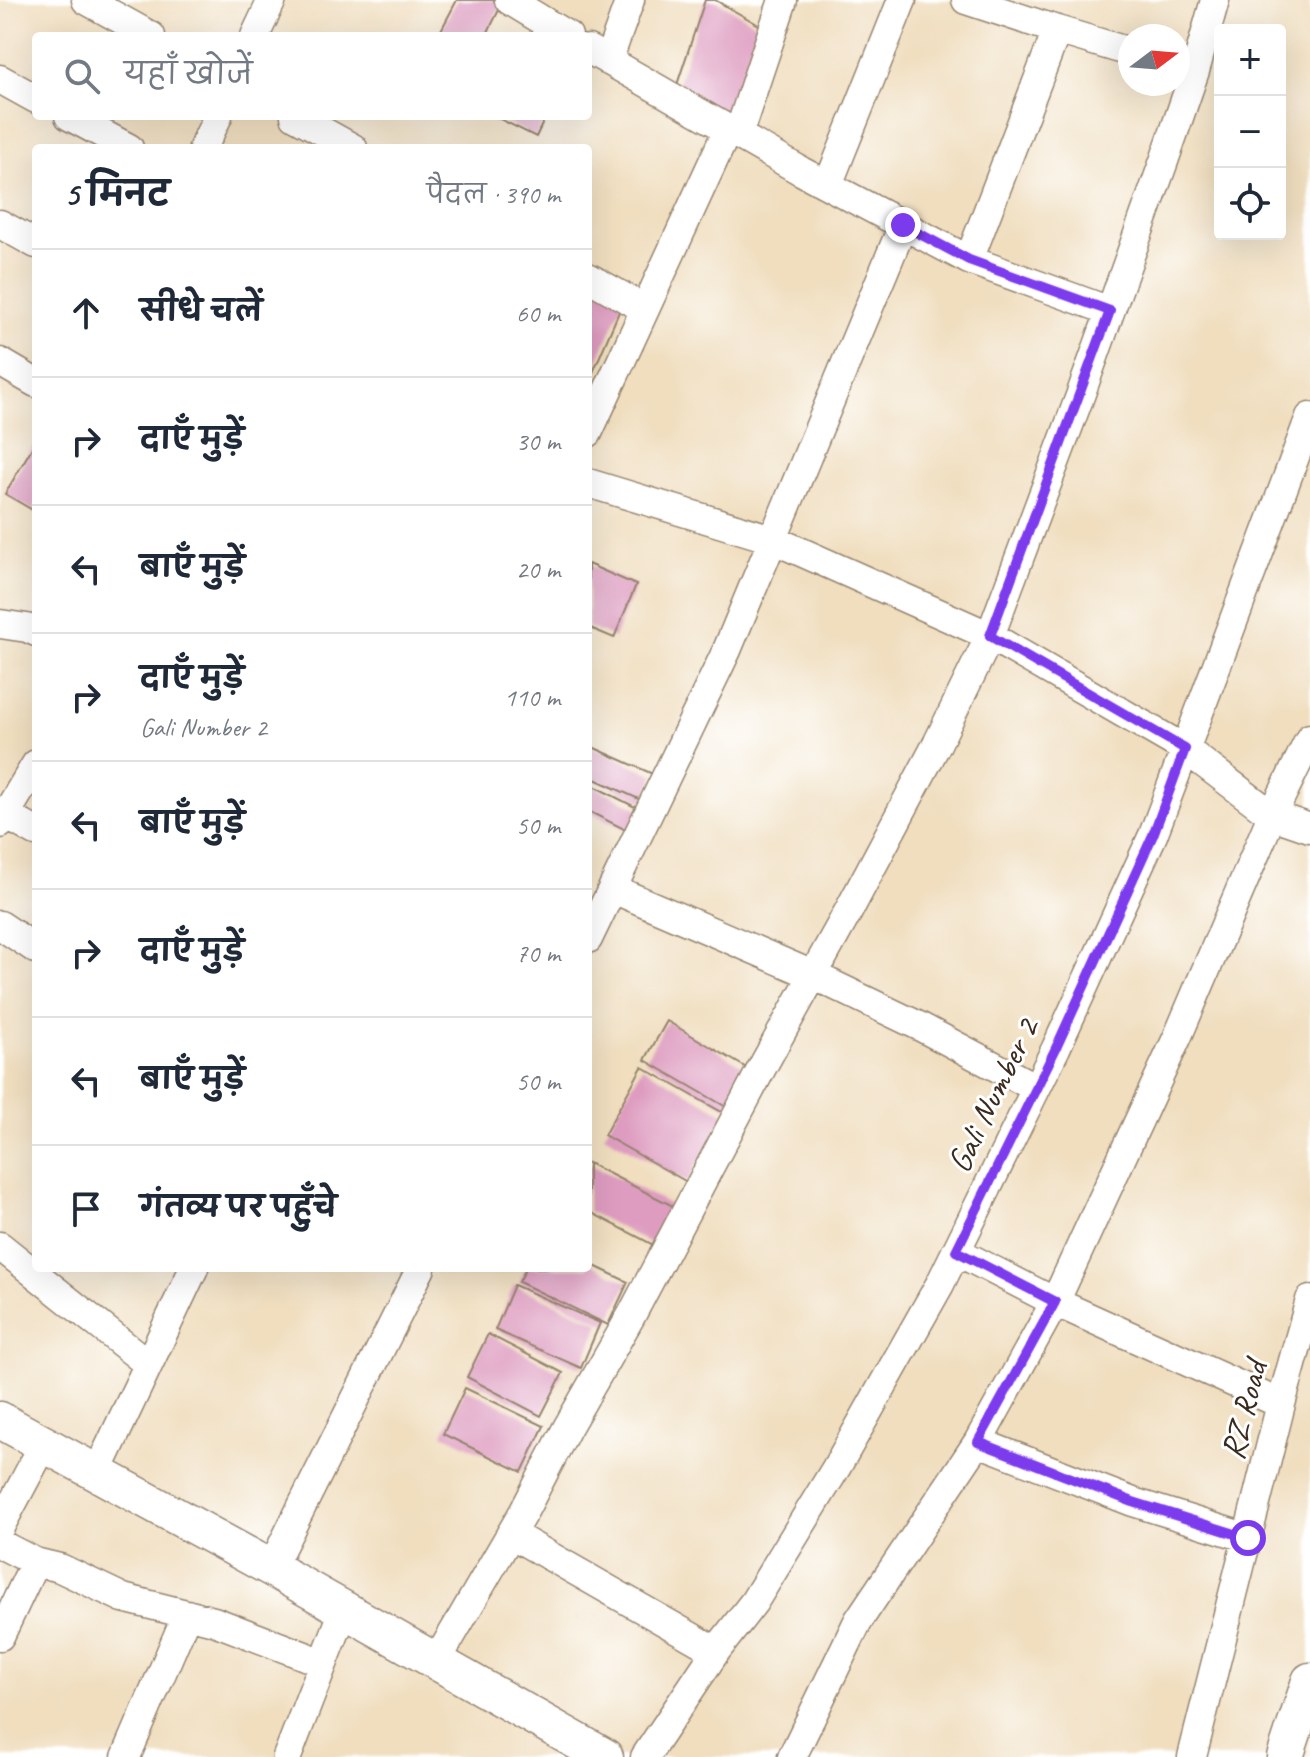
<!DOCTYPE html>
<html lang="hi">
<meta charset="utf-8">
<style>
:root{--surface:#fff;--page:#f6f6f7;--text:#1f2937;--muted:#747a83;--line:#e0e1e3}
body{margin:0;font-family:Caveat,"Playpen Sans Deva",sans-serif;background:var(--page);color:var(--text)}
.controls{position:absolute;right:24px;top:24px;display:grid;overflow:hidden;border-radius:8px;box-shadow:0 8px 32px #0002}
.controls button{width:72px;height:72px;display:grid;place-items:center;padding:0;border:0;border-bottom:2px solid var(--line);background:var(--surface);color:var(--text);font:40px sans-serif}
.compass{position:absolute;left:1118px;top:24px;width:72px;height:72px;border-radius:50%;background:var(--surface);box-shadow:0 8px 32px #0002;rotate:74deg}
.stop{position:absolute;width:24px;height:24px;margin:-18px;border:6px solid #7c3aed;border-radius:50%;background:#fff}
.stop.end{background:#7c3aed;border-color:#fff;box-shadow:0 2px 8px #0008}
.list{margin:0;padding:0;list-style:none}
h2{display:flex;justify-content:space-between;align-items:center;height:104px;margin:0;padding:0 32px;font-size:34px}
h2 small{font-size:26px;font-weight:400;color:var(--muted)}
.list li{display:grid;grid-template-columns:52px 1fr auto;gap:24px;align-items:center;box-sizing:border-box;height:128px;padding:0 32px;border-top:2px solid var(--line)}
.list b{display:block;font-size:30px;white-space:nowrap}
.list p{margin:0;font-size:26px;white-space:nowrap;color:var(--muted)}
.list em{font-size:26px;font-style:normal;color:var(--muted)}
.icon{flex:none;width:44px;height:44px;fill:none;stroke:currentColor;stroke-width:2;stroke-linecap:round;stroke-linejoin:round}
.map{position:relative;flex:none;width:1310px;height:1757px;overflow:hidden}
.search{position:absolute;background:var(--surface);box-shadow:0 8px 32px #0002;left:32px;top:32px;width:560px;height:88px;display:flex;align-items:center;gap:20px;box-sizing:border-box;padding:0 28px;border-radius:8px;color:var(--muted);font-size:30px}
.panel{position:absolute;background:var(--surface);box-shadow:0 8px 32px #0002;left:32px;top:144px;width:560px;height:1128px;border-radius:8px}
.map>svg:first-child{display:block}
</style>
<div class="map">
<svg width="1310" height="1757" viewBox="0 0 1310 1757">
<rect width="100%" height="100%" fill="#fff"/>
<filter id="ink" filterUnits="userSpaceOnUse"><feTurbulence type="fractalNoise" baseFrequency=".0125" numOctaves="2"/><feDisplacementMap in="SourceGraphic" scale="16" xChannelSelector="R" yChannelSelector="G"/><feConvolveMatrix kernelMatrix="1 2 1 2 8 2 1 2 1" color-interpolation-filters="sRGB"/></filter>
<filter id="wash" filterUnits="userSpaceOnUse"><feTurbulence type="fractalNoise" baseFrequency=".006" numOctaves="4" result="noise"/><feDisplacementMap in="SourceGraphic" scale="32" xChannelSelector="R" yChannelSelector="G"/><feGaussianBlur stdDeviation="1.8" result="paint"/><feColorMatrix in="noise" values="0 0 0 0 0 0 0 0 0 0 0 0 0 0 0 0 0 1.4 0 .05"/><feComposite in="paint" operator="in"/></filter>
<g filter="url(#wash)">
<rect width="100%" height="100%" fill="#f0debf"/>
<g id="blocks">
<!-- building -->
<path fill="#de9cc0" d="M457 0H494L502 4 486 36H438Z
M705 0H715L764 28 734 115 674 94Z
M494 116H546L536 137Z
M588 285 624 300 588 384Z
M36 441V512L5 494Z
M588 564 636 585 614 638 588 627Z
M588 745 655 775 643 801 588 776Z
M588 783 641 810 630 832 588 811Z
M667 1021 750 1070 728 1108 645 1060Z
M642 1067 725 1114 687 1182 604 1135Z
M588 1163 679 1209 659 1248 588 1211Z
M588 1263 628 1282 608 1325 519 1282 526 1268H588Z
M514 1285 600 1323 581 1368 495 1330Z
M488 1334 563 1373 541 1416 467 1377Z
M465 1388 544 1426 522 1472 443 1434Z"/>
</g>
</g>
<g filter="url(#ink)">
<use href="#blocks" fill-opacity="0" stroke="#96846e" stroke-width="2"/>
<g fill="none" stroke-linecap="round" stroke-linejoin="round">
<defs>
<path id="minor" d="M86 0 151 36
M509 0 568 36
M966 0 1057 30 1130 52
M255 36 272 0
M588 49 801 171 969 260 1110 311
M608 61 630 0
M0 79 36 99
M69 116 129 148
M295 116 353 148
M738 135 783 0
M203 148 218 116
M828 185 902 0
M0 224 36 244
M969 260 1057 30
M588 277 645 309
M0 362 36 383
M588 433 728 129
M588 483 772 539 990 636 1185 749 1272 815 1310 828
M0 624 27 628 36 632
M6 815 36 832
M0 824 36 764
M613 889 813 975 917 1025 1036 1088
M0 925 36 949
M588 939 727 650 903 225
M0 1246 148 1364
M956 1251 1055 1302 1281 1404
M978 1442 1133 1502 1248 1538
M97 1473 194 1268
M0 1527 44 1444
M511 1534 716 1651
M0 1544 35 1562 60 1568 123 1598 214 1621 323 1663
M271 1568 421 1268
M0 1636 35 1562
M436 1662 524 1511 567 1428 631 1316 765 1062 848 912 937 744 990 636 1080 396 1164 161 1195 71 1215 0
M126 1757 187 1614
M287 1757 344 1610
M645 1757 716 1651 754 1602 836 1468 940 1284 1056 1048 1153 835 1310 417
M792 1757 858 1621 978 1442 1055 1302 1177 1038 1272 815 1310 738
M1192 1757 1281 1404 1310 1300"/>
<path id="tertiary" d="M0 1420 271 1568 605 1757
M1285 1757 1310 1681"/>
</defs>
<!-- minor casing -->
<use href="#minor" stroke="#96846e" stroke-width="31"/>
<!-- tertiary casing -->
<use href="#tertiary" stroke="#96846e" stroke-width="39"/>
<!-- minor -->
<use href="#minor" stroke="#fff" stroke-width="28"/>
<!-- tertiary -->
<use href="#tertiary" stroke="#fff" stroke-width="36"/>
</g>
</g>
<g fill="none" stroke-linecap="round" stroke-linejoin="round" filter="url(#ink)">
<!-- route -->
<path stroke="#7c3aed" stroke-width="10" d="M903 225 969 260 1110 311 990 636 1185 749 1153 835 1056 1048 956 1251 1055 1302 978 1442 1133 1502 1248 1538"/>
</g>
<g text-anchor="middle" stroke-width="6" stroke-linejoin="round" paint-order="stroke">
<!-- street labels -->
<g font-size="34" fill="#3b2a1e" stroke="#fff">
<text transform="translate(992 1095) rotate(-64)" y="12">Gali Number 2</text>
<text transform="translate(1243 1410) rotate(-76)" y="12">RZ Road</text>
</g>
</g>
</svg>
<div class="controls">
<button>+</button>
<button>−</button>
<button><svg class="icon" aria-label="locate" viewBox="0 0 24 24"><circle cx="12" cy="12" r="6"/><path d="M12 2v4M12 18v4M2 12h4M18 12h4"/></svg></button>
</div>
<svg class="compass" viewBox="-18 -18 36 36"><path d="M0-13l5 13h-10z" fill="#e53935"/><path d="M0 13l5-13h-10z" fill="#747a83"/></svg>
<div class="stop" style="left:1248px;top:1538px"></div>
<div class="stop end" style="left:903px;top:225px"></div>
<div class="search"><svg class="icon" aria-label="search" viewBox="0 0 24 24"><circle cx="10" cy="10" r="6"/><path d="M15 15l6 6"/></svg>यहाँ खोजें</div>
<section class="panel">
<h2>5 मिनट<small>पैदल · 390 m</small></h2>
<ul class="list">
<li><svg class="icon" aria-label="ahead" viewBox="0 0 24 24"><path d="M12 20V5M6 11l6-6 6 6"/></svg><div><b>सीधे चलें</b></div><em>60 m</em></li>
<li><svg class="icon" aria-label="right" viewBox="0 0 24 24"><path d="M7 20v-9h11M14 6l5 5-5 5"/></svg><div><b>दाएँ मुड़ें</b></div><em>30 m</em></li>
<li><svg class="icon" aria-label="left" viewBox="0 0 24 24"><path d="M17 20v-9H6M10 6l-5 5 5 5"/></svg><div><b>बाएँ मुड़ें</b></div><em>20 m</em></li>
<li><svg class="icon" aria-label="right" viewBox="0 0 24 24"><path d="M7 20v-9h11M14 6l5 5-5 5"/></svg><div><b>दाएँ मुड़ें</b><p>Gali Number 2</p></div><em>110 m</em></li>
<li><svg class="icon" aria-label="left" viewBox="0 0 24 24"><path d="M17 20v-9H6M10 6l-5 5 5 5"/></svg><div><b>बाएँ मुड़ें</b></div><em>50 m</em></li>
<li><svg class="icon" aria-label="right" viewBox="0 0 24 24"><path d="M7 20v-9h11M14 6l5 5-5 5"/></svg><div><b>दाएँ मुड़ें</b></div><em>70 m</em></li>
<li><svg class="icon" aria-label="left" viewBox="0 0 24 24"><path d="M17 20v-9H6M10 6l-5 5 5 5"/></svg><div><b>बाएँ मुड़ें</b></div><em>50 m</em></li>
<li><svg class="icon" aria-label="arrive" viewBox="0 0 24 24"><path d="M6 21V4h12l-3 4 3 4H6"/></svg><div><b>गंतव्य पर पहुँचे</b></div></li>
</ul>
</section>
</div>
